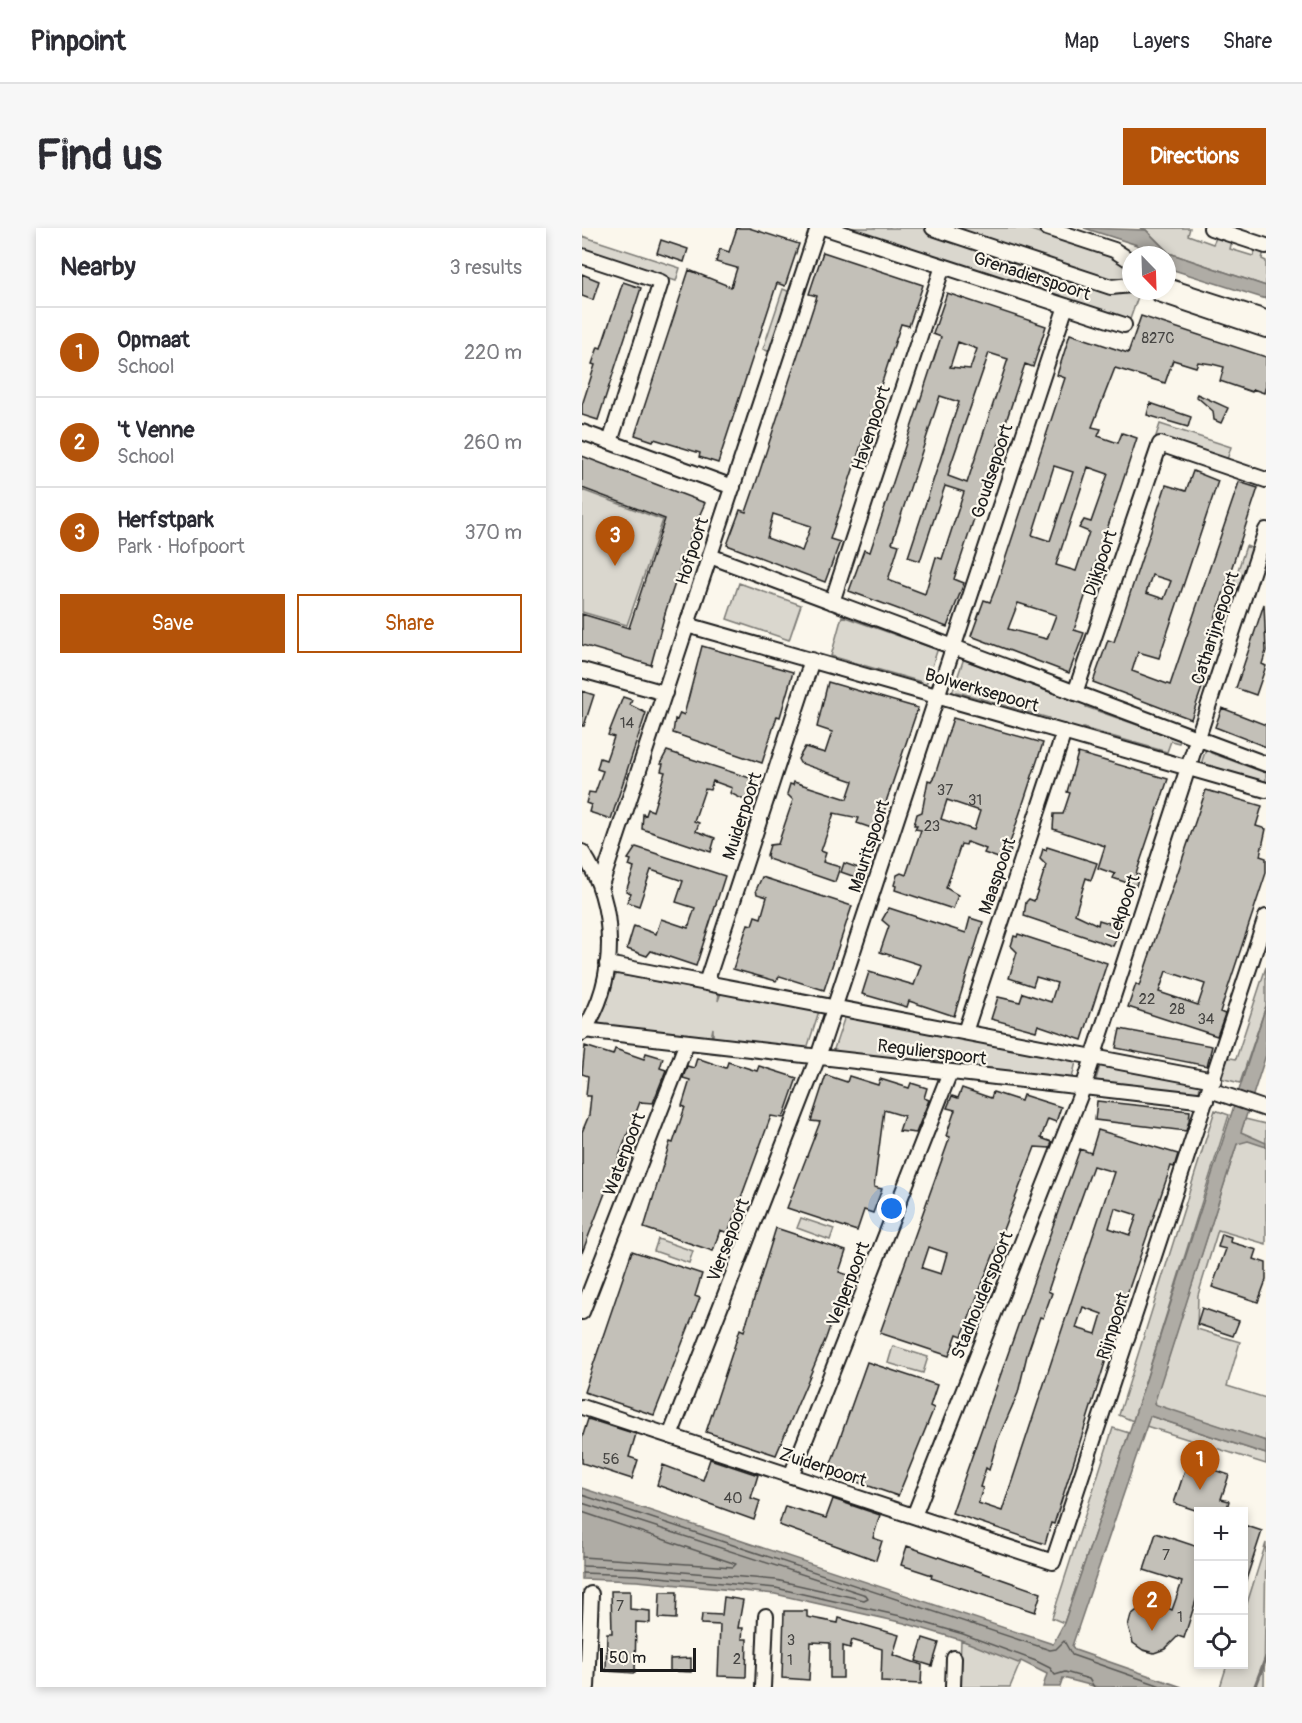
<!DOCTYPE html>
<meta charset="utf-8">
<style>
:root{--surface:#fff;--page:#f7f7f7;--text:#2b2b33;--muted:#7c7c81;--line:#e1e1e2;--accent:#b45309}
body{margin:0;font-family:Pangolin,sans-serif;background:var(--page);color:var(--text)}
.controls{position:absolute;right:18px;bottom:18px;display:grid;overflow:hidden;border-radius:0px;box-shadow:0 3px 9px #0003}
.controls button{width:54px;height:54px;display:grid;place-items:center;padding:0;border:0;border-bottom:2px solid var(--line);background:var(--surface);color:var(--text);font:30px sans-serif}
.compass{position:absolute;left:540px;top:18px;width:54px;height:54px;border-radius:50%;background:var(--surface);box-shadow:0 3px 9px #0003;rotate:157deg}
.scale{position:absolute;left:18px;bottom:15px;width:96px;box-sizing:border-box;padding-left:6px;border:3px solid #1c1c1c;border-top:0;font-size:16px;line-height:21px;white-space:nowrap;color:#1c1c1c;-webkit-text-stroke:4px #fbf7ec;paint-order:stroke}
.you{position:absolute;left:310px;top:981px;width:21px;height:21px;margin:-15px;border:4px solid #fff;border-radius:50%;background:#1a73e8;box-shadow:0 0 0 9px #1a73e833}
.badge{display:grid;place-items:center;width:39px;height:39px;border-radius:50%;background:var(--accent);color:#fff;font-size:20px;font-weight:700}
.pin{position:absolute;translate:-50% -50px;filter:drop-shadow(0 2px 3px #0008)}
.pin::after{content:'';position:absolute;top:32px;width:21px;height:18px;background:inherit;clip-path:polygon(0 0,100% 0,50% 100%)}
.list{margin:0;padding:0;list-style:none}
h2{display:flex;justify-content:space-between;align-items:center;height:78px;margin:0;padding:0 24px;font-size:26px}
h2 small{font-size:20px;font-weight:400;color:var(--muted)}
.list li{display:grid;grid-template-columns:39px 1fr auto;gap:18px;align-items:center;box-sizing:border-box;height:90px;padding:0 24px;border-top:2px solid var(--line)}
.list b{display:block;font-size:22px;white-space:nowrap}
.list p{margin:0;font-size:20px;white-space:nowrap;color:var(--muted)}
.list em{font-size:20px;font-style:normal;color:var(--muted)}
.actions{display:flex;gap:12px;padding:18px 24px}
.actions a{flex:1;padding:14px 0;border:2px solid var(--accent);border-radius:0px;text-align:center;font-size:21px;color:var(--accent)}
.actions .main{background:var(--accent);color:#fff}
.icon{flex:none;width:33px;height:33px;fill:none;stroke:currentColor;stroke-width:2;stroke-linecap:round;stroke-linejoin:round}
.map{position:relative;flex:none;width:684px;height:1459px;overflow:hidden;border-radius:0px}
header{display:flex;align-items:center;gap:36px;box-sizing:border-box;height:84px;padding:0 30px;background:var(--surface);border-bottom:2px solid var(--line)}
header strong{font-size:28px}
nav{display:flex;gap:33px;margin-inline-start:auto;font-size:21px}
.intro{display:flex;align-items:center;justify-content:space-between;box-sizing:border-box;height:144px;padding:0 36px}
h1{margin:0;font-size:42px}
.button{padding:15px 27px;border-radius:0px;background:var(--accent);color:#fff;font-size:21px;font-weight:700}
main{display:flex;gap:36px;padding:0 36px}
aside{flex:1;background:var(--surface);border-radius:0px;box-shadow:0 3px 9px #0003}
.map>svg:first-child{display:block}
</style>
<header>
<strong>Pinpoint</strong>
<nav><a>Map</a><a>Layers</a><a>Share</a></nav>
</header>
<div class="intro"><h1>Find us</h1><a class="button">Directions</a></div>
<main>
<aside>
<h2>Nearby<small>3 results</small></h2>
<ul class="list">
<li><span class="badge">1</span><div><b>Opmaat</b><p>School</p></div><em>220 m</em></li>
<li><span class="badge">2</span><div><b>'t Venne</b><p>School</p></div><em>260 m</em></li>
<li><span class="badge">3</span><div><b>Herfstpark</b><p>Park · Hofpoort</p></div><em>370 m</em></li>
</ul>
<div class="actions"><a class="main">Save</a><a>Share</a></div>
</aside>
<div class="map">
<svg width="684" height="1459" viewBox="0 0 684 1459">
<rect width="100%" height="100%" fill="#fbf7ec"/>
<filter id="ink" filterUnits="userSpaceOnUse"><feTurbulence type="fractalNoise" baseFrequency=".0167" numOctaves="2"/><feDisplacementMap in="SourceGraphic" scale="12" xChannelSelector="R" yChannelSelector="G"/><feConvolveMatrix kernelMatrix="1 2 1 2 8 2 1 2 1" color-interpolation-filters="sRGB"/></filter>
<g filter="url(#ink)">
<!-- green -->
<path fill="#dad7ce" stroke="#7b7a75" stroke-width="1.5" d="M263 0H343L534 63H558L547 94Z
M369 0H443L539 32 549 42V50L530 52Z
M558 0H608L606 7 631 16 635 8 650 13 648 21 671 28 674 21 682 23 680 31 684 33V58L587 25 564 2Z
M0 8 98 40 94 53 0 22Z
M201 61 208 64 188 124 181 121Z
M578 196 649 219 644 235 573 211Z
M0 262 81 292 45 397 0 384Z
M664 318 672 321 657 368 648 366Z
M157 355 219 377 207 412 145 391Z
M260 388 351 420 354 416 357 417 343 460 340 459V454L249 428Z
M383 427 386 428 385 433 473 466 476 462 504 473V479L598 512 597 515 589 513 585 524 501 500 500 504 466 495 467 490 375 464 373 470 369 468Z
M625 518 629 519V525L684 545V554L625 537 622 541 618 539Z
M684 739V778L658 855 638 850 643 829 654 831Z
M35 746 137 765 136 773 139 765 232 783 233 780H238L224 824 214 823V819L131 810V800L129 810 18 797 16 791 29 754Z
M264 785 270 790 362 808 363 805 396 811V814L488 832 489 829 495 830 489 854 479 849 266 825 265 828 250 827Z
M519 834 529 839 613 855 619 853 616 869 604 868V863L513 855Z
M633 882 647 887 551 1193 537 1187Z
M663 891 684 896V1016L636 1002 616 1067 615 1101 658 1114 645 1158 684 1170V1213L571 1177Z
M219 990 252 1001 248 1012 215 1000Z
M76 1011 111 1023 107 1035 72 1023Z
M311 1118 346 1129 341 1145 306 1135Z
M568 1188 684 1226V1236L564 1198Z
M531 1200 547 1205 482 1395 470 1390Z
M684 1315 682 1459H638L645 1437 662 1436V1385Z
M379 1412 439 1433 428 1459H377Z"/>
<!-- water -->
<path fill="#afaca5" stroke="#74726e" stroke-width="1.5" d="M502 0 564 2 587 25 684 58V71L585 40V27H566L555 17Z
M684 778V827L659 904 684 915V919L666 913 655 916 572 1176 684 1213V1226L568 1188 490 1418 493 1422 600 1459H515L481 1450 478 1459H461L465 1446 439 1433 436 1435 379 1412 322 1395 193 1366 55 1353 0 1351V1260L471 1416 482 1395 547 1205Z"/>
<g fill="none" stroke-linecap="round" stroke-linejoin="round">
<!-- shore -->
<path stroke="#575653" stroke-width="1.5" d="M0 1267 468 1422 474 1421 482 1413 490 1427 582 1459
M0 1275 284 1367 286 1370 282 1372 194 1352 55 1340 0 1338
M0 1284 154 1336 151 1339 0 1329
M0 1345 55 1347 194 1360 323 1389 381 1406 454 1433 468 1440 473 1447 483 1444 507 1451 512 1459"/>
<!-- stream -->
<path stroke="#74726e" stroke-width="4" d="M673 1459 684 1430"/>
</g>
<!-- building -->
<path fill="#c3c0b8" stroke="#1c1c1c" stroke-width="1.5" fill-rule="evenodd" d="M155 0H167L217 16 203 58 195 55 136 235 117 229 118 225 72 211 71 213 53 207 107 42 149 59 155 40 134 34 138 21 147 24Z
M79 12 106 21 102 34 75 25Z
M241 24 341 57 327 98 319 96 302 148 248 311 258 314 243 354 145 317 158 282 164 284 172 261 235 68 227 66ZM191 286 229 298 220 323 185 310Z
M0 46 17 53 11 72 0 68Z
M41 54 59 60 16 192 0 187V177L13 137 10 136 16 119 19 120Z
M365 65 464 98 451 139 443 136 372 351 382 355 365 399 267 363 282 322 288 324 335 182 359 109 351 106ZM376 114 395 121 388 141 368 139ZM407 125 426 131 385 255 366 248 368 239ZM358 168 377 174 326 329 338 333 363 258 382 264 360 331 354 329 343 366 306 352 317 317 310 315Z
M559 88 684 129V158L682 165 671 161 670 164 638 153 642 139 630 136 616 134 614 139 591 132 583 155 533 140 510 199 519 201 516 208 536 215 540 205 555 210 492 402 502 405 487 445 389 408 402 372 408 374 414 359 483 150 475 147 488 106 546 125ZM472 238 491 244 468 313 450 307ZM506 239 526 246 509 294 502 292 497 300 507 304 494 343 474 337ZM436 375 474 387 465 411 426 401Z
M615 166 646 180 639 195 632 192 631 183 614 168Z
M568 175 609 189 606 199 565 187Z
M0 228 123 275 111 302 84 382 69 437 0 417V386L47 400 83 291 0 260Z
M611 243 636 253 577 430 556 424 550 443 588 457 657 254 676 260 613 451 622 454 609 491 511 454 526 412 532 414 584 257 604 263ZM570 347 589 353 582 371 564 365Z
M682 376 684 423 680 436 684 438 674 467 654 460Z
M120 418 211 444 198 489 195 488 180 535 91 505 93 491 95 492 98 485 102 487Z
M246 454 336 480 305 571 298 603 275 595 277 590 252 585 239 623 244 625 241 634 258 639 253 654 186 631 185 627 188 617 196 616 211 572 205 566 208 556 211 557 212 554 265 571 271 553 218 535 216 531 223 519 243 525 250 504 235 499Z
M0 463 12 467 2 498H0Z
M41 469 50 472 48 477 64 485 29 591 7 584 9 577 4 575 7 564 13 565 21 543 15 541 18 530 24 532 32 509 26 507Z
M640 480 684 497V519L633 499Z
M371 490 461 515 426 621 429 622 425 633 402 625 404 621 385 614 384 617 379 616 364 660 376 667 371 681 313 662 314 658 312 657 315 647 319 645 324 647 339 602 333 601 335 597H332L335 586 340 584 346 552 349 553 353 547ZM365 572 398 583 392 602 359 591Z
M85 523 174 552 168 571 165 570 164 573 148 565 150 560 131 553 128 562 123 561 112 593 117 595 114 603 133 610 129 624 60 601 61 586 64 587 66 581 71 583 83 544 79 543 81 536H78Z
M496 525 586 551 554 646 557 647 554 658 531 650 533 646 516 640 523 618 471 601 472 586H481L488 565 485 564Z
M624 562 680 578 674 598 684 601 678 628 684 630V645L638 784 643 786 635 808 546 779 554 756 557 758ZM584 743 623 756 616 777 577 764Z
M54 619 143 648 114 738 69 723 65 728 45 721 52 698 74 706 79 691 106 700 113 680 94 674 101 653 69 642 57 678 45 674 49 665 44 663 52 640 47 638 49 632 46 631Z
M465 619 515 635 509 652 504 650 493 686 516 697 517 692 540 699 531 718 442 688 444 674 447 671 452 673 459 653 464 637 458 631 461 621 464 622Z
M262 635 285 643 282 652 259 644Z
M180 649 270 678 242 762 198 748 194 753 151 741 166 696 170 697 173 688 179 690 185 669 175 666 174 662Z
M307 680 384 705 388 690 401 694 372 788 327 773 325 779 280 766 287 744 332 757 339 737 298 724 307 698 300 692Z
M436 706 525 735 500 812 456 797 454 803 409 791 416 769 438 774 441 765 469 774 475 755 454 749 451 758 427 750 435 724 429 718 432 708 435 709Z
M538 801 630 818 625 838 534 820Z
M3 818 31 827 33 821 62 831 64 825 81 830 78 840 84 842 71 875 58 874 0 1025V904L7 887 9 868H4L6 848 0 846Z
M115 830 144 840 146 834 175 843 177 838 215 850 201 890 189 888 146 1005 138 1002 131 1023 62 1000 88 914 91 915 103 879 100 878 108 852 101 850 105 838 112 840Z
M244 847 265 854 267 848 296 857 298 851 327 860 329 855 345 860 342 870 347 872 334 905 317 903 322 888 302 882 292 959 300 961 291 985 282 982 275 1003 205 980 238 894 229 893Z
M380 860 409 870 411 864 439 873 441 867 479 879 474 894 466 891 459 910 470 914 468 920 453 919 380 1108 375 1106 367 1128 298 1105 368 909 364 908 373 882 365 880 370 868 376 870ZM347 1019 365 1025 359 1046 340 1040Z
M515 873 608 883 607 893 604 903 513 892Z
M516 902 596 926 592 939 589 938 540 1081 472 1296 469 1295 463 1316 370 1285 498 921 509 925ZM511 938 532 944 420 1283 396 1275 401 1260 398 1259 404 1240 407 1242 416 1211 436 1165 445 1127 458 1089 461 1090 470 1065 466 1063 469 1054ZM533 980 555 987 548 1007 527 1000ZM501 1079 520 1086 514 1106 494 1100Z
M194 1000 264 1023 257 1044 266 1047 244 1110 194 1227 124 1204 158 1101 162 1103Z
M640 1006 649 1009 648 1014 675 1022 672 1031 684 1035V1052L676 1074 630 1059 644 1021 636 1019Z
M50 1023 120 1046 113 1068 118 1070 72 1187 2 1164Z
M620 1080 657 1093 651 1108 615 1096Z
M285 1134 355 1157 348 1178 352 1180 316 1268 246 1244Z
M6 1191 54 1206 47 1229 56 1232 50 1251 0 1235V1210Z
M128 1231 176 1247 169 1270 178 1273 172 1292 75 1257 81 1237 121 1252Z
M606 1233 647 1247 639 1271 647 1273 644 1284H619L592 1275Z
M251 1271 298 1287 291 1310 300 1313 294 1332 197 1297 203 1278 244 1290Z
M662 1297 680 1303 663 1355H662Z
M574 1305 616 1319V1366L602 1410 596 1408 583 1421 572 1425 561 1422 551 1415 546 1398 549 1387 563 1376 575 1375 590 1382 600 1354 562 1342Z
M325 1318 459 1365 453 1384 349 1350 350 1347 319 1337Z
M29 1363H48V1381L68 1383V1395L54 1394 53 1445 24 1443 25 1405H30Z
M78 1364H95L94 1391 77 1390Z
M142 1369 161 1372 156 1400H161L160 1411H165L164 1449 136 1448 138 1397 119 1396 120 1386 140 1387Z
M202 1383H225V1389L256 1395 257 1390 317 1407 311 1427 340 1437 339 1456 299 1454 300 1421 270 1412 268 1420 261 1418V1450H248V1415L229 1414 227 1452 200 1450Z
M341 1410 357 1415 350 1438 334 1433Z
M109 1430V1444L88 1443V1431Z"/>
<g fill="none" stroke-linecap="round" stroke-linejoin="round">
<defs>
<path id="minor" d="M244 0 542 97
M351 0 529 59 549 57
M465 0 532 22 549 33
M629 0 684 18
M0 28 79 54 28 214
M585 58 684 90
M577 66 684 102
M0 204 151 259
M128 328 684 536
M250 374 361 38
M105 397 684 562
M0 442 83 465
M493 465 578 216 684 252
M0 624C36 676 36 753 0 805
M19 657 236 0
M25 736 632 852
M124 755 230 432
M2 802 624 873
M383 804 482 504
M628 862 684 881
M0 1084 105 814
M0 1179 471 1334 684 689
M88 1208 236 829 484 78
M209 1248 368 844
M332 1288 501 860 684 302
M5 1459 9 1366
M181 1459 184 1388
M371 1459 372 1430"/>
</defs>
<!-- minor casing -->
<use href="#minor" stroke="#1c1c1c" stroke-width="18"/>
<!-- minor -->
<use href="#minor" stroke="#fbf7ec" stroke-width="14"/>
</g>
</g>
<g text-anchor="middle" stroke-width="4.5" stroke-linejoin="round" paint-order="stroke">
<!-- number labels -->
<g font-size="15" fill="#464543">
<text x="576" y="115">827C</text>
<text x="45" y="500">14</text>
<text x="363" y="567">37</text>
<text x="393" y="577">31</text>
<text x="350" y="603">23</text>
<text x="565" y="776">22</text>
<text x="595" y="786">28</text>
<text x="624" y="796">34</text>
<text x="29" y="1236">56</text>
<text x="151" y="1275">40</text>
<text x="584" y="1332">7</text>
<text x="38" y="1383">7</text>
<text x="598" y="1394">1</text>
<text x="209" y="1417">3</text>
<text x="155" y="1436">2</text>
<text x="208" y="1437">1</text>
</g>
<!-- street labels -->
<g font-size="18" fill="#1c1c1c" stroke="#fbf7ec">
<text transform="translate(450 48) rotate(18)" y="6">Grenadierspoort</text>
<text transform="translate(289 200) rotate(-72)" y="6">Havenpoort</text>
<text transform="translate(410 243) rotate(-72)" y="6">Goudsepoort</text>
<text transform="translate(110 323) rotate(-72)" y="6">Hofpoort</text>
<text transform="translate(518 335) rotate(-71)" y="6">Dijkpoort</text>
<text transform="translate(633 400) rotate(-72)" y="6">Catharijnepoort</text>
<text transform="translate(400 462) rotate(16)" y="6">Bolwerksepoort</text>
<text transform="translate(160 588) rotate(-72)" y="6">Muiderpoort</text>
<text transform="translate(287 618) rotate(-72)" y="6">Mauritspoort</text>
<text transform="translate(415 648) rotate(-71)" y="6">Maaspoort</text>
<text transform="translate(541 679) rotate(-71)" y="6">Lekpoort</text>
<text transform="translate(350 824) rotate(7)" y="6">Regulierspoort</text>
<text transform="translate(42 926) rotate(-69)" y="6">Waterpoort</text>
<text transform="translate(146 1012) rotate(-69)" y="6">Viersepoort</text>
<text transform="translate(266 1056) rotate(-69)" y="6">Velperpoort</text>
<text transform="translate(400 1067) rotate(-68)" y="6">Stadhouderspoort</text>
<text transform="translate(531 1098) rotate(-72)" y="6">Rijnpoort</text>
<text transform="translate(241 1239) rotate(18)" y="6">Zuiderpoort</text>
</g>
</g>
</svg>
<div class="controls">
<button>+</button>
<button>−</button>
<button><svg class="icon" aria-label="locate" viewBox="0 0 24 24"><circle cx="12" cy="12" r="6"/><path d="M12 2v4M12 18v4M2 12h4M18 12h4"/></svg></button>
</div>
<svg class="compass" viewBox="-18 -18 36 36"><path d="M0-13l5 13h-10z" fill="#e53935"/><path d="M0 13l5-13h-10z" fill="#7c7c81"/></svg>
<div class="scale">50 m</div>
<div class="you"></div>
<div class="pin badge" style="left:618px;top:1262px">1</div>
<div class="pin badge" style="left:570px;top:1403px">2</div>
<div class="pin badge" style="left:33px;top:338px">3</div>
</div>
</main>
